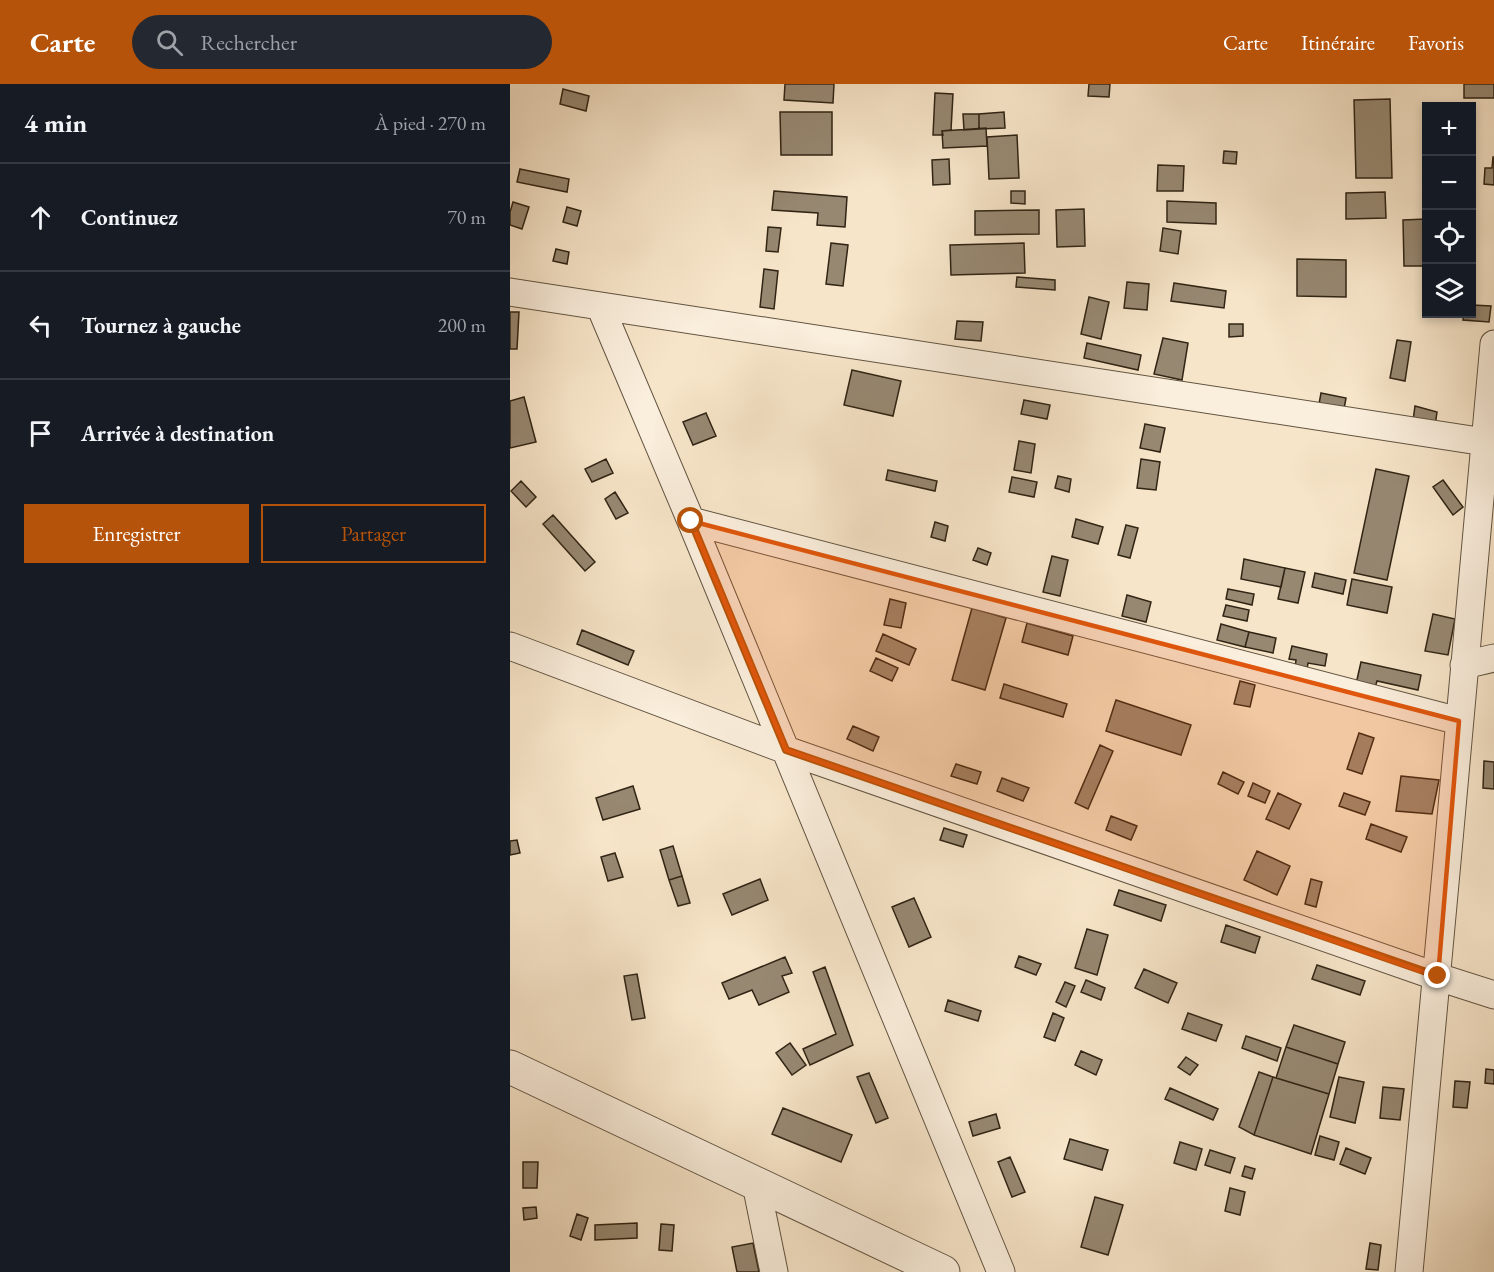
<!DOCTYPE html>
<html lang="fr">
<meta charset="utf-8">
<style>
:root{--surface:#171b24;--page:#242831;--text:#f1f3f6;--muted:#9ea1a6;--line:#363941;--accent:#b45309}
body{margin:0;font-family:"EB Garamond",serif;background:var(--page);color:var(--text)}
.controls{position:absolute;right:18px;top:18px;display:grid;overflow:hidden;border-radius:0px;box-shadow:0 3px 9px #0003}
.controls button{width:54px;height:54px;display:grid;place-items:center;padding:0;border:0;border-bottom:2px solid var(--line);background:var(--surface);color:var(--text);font:30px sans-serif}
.stop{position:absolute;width:18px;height:18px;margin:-14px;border:4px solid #b45309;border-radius:50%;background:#fff}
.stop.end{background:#b45309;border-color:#fff;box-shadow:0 2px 6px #0008}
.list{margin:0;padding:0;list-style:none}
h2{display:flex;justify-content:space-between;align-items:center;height:78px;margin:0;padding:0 24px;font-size:26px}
h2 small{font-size:20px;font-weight:400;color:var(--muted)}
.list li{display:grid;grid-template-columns:39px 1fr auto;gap:18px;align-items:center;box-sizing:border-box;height:108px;padding:0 24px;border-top:2px solid var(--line)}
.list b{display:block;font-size:22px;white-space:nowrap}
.list em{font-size:20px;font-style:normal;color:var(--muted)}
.actions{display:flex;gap:12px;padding:18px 24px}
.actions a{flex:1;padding:14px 0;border:2px solid var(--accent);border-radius:0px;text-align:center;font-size:21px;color:var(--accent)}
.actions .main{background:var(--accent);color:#fff}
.icon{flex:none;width:33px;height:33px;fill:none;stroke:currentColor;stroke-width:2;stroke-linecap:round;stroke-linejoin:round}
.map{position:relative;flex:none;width:984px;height:1188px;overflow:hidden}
header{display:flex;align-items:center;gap:36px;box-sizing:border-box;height:84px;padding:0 30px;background:var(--accent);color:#fff}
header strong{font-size:28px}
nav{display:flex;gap:33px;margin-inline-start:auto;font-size:21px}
.search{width:420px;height:54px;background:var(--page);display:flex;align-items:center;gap:15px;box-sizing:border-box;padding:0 21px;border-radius:33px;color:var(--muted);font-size:22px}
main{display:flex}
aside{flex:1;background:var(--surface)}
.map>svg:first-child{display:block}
</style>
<header>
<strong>Carte</strong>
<div class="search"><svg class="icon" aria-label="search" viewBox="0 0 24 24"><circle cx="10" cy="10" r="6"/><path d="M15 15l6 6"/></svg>Rechercher</div>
<nav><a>Carte</a><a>Itinéraire</a><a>Favoris</a></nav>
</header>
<main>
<aside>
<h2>4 min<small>À pied · 270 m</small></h2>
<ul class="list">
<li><svg class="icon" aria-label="ahead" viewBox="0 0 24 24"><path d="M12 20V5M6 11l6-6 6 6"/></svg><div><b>Continuez</b></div><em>70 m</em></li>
<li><svg class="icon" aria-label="left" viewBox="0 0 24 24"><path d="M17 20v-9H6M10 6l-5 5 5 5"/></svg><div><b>Tournez à gauche</b></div><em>200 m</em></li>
<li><svg class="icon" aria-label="arrive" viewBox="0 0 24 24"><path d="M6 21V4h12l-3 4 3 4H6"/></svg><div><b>Arrivée à destination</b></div></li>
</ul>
<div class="actions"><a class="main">Enregistrer</a><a>Partager</a></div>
</aside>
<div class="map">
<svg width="984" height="1188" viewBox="0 0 984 1188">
<rect width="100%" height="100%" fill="#f7e5c9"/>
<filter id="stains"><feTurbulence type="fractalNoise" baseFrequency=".00333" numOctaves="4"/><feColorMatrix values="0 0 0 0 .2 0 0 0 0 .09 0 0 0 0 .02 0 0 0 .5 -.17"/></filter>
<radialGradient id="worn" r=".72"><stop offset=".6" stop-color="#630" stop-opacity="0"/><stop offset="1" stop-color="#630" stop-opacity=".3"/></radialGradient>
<!-- building -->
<path fill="#978872" stroke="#302414" stroke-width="1.5" d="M275 0H324L323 19 274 16Z
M579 0H600L599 13 578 12Z
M954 0H984V14H954Z
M53 5 79 12 76 27 50 20Z
M425 9 443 10 441 46 432 47 433 51H423Z
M880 15 882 94H846L844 16Z
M270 28H322V71H271Z
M494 28 495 44 469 45V30Z
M453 30H469V45L454 46Z
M476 44 477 62 433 64 432 47Z
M507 51 509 94 479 95 477 53Z
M714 67 727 68 726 80 713 79Z
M983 73H984V101L974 100 975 84H982Z
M439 75 440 100 423 101 422 76Z
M648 81 674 82 673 107H647Z
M10 85 59 95 57 108 7 98Z
M264 107 337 113 335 143 307 141 308 129 262 126Z
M501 107H515V120L501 119Z
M875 108 876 134 836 135V109Z
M657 117 706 119V140L657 138Z
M3 118 19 123 12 145 0 141V128Z
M57 123 71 127 67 142 53 138Z
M574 125 575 162 547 163 546 126Z
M529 126V150L465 151V127Z
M916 135V182H894L893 136Z
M258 143 271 144 268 168 256 167Z
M653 144 671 147 668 170 650 167Z
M321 159 338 161 333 202 316 200Z
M514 159 515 189 441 191 440 161Z
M46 165 59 168 57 180 43 177Z
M787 175 836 176V213L787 212Z
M254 185 268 187 264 225 250 223Z
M507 193 545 196V206L506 203Z
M617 198 639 200 637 226 614 224Z
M664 199 716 207 714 224 661 217Z
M579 213 599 218 591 255 571 250Z
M962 221 981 222 979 238 953 236 954 230H962Z
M0 228H9L7 265H0Z
M447 237 473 238 471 257 445 255Z
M719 240H733V252L719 253Z
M653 254 678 259 672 296 644 290Z
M887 256 901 258 895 297 880 294Z
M577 259 631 271 628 286 574 274Z
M342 286 391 297 383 332 334 321Z
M811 309 836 314 834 325 809 320Z
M14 313 26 358 0 364V317Z
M514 316 540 321 537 335 511 330Z
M905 322 927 328 925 342 903 337Z
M196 329 206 352 183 361 173 338Z
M635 340 655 344 650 368 630 364Z
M509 357 525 360 521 389 504 386Z
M96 375 103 389 82 398 75 385Z
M631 375 650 378 646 406 627 404Z
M866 385 899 392 877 496 844 489Z
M378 386 427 397 425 407 376 396Z
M548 392 561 395 559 408 545 404Z
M502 393 527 398 524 413 499 408Z
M933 396 953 423 943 431 923 403Z
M11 397 26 413 16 423 1 407Z
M105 408 118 429 106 435 95 415Z
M43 431 85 478 75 487 33 440Z
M566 435 593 443 588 460 562 453Z
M425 438 438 442 435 457 421 453Z
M616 441 628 444 620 474 608 471Z
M468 464 481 469 477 481 463 476Z
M542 472 558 476 550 512 533 508Z
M734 475 775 484 771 503 731 495Z
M775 484 795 488 788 519 768 515Z
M805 489 836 496 833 510 802 503Z
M842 495 882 503 877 529 837 521Z
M718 505 744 510 742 521 716 515Z
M617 511 641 518 636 538 612 532Z
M380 515 396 519 391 544 374 541Z
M716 521 739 526 737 537 713 532Z
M462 524 496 534 475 606 442 596Z
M923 530 945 535 938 571 915 567Z
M517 539 563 552 558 571 512 558Z
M711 540 739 548 735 563 707 556Z
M72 546 124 567 118 581 67 560Z
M739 548 766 554 763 569 735 563Z
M373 550 406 565 399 581 366 567Z
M782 562 817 570 815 582 798 579 797 586 785 584 786 576 779 575Z
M366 574 388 584 382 597 360 587Z
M851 578 911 591 908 606 867 597 865 604 846 600Z
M730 597 745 601 740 623 724 620Z
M494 600 557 620 553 633 490 614Z
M606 616 681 641 671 671 596 647Z
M343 642 369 653 363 667 337 655Z
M849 649 864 654 852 690 837 685Z
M590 661 603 667 578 725 565 719Z
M974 677 984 678V705L973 704Z
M446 680 471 688 467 700 441 692Z
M713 688 734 698 728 710 708 700Z
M891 692 929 696 922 730 886 727Z
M492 694 519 704 513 717 487 707Z
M743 699 760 707 755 719 738 712Z
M123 702 130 725 93 736 86 714Z
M768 709 791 720 779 745 756 735Z
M834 709 860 718 855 731 829 722Z
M601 732 627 742 621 756 596 746Z
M861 740 897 753 891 768 856 755Z
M434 744 457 751 453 763 430 756Z
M7 756 10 769 0 771V757Z
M163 762 172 792 159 796 150 766Z
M747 767 780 782 767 811 734 796Z
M105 769 113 793 98 797 91 773Z
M172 792 180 819 168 822 159 796Z
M250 795 258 816 222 831 213 810Z
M801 795 812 798 806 823 795 820Z
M609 806 656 821 651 837 604 821Z
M404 814 421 853 399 863 382 823Z
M716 841 750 853 745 869 711 858Z
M577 845 598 851 587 891 565 884Z
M509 872 531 880 526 891 505 883Z
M275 873 282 889 272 892 279 908 249 921 242 906 219 915 212 899Z
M807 881 855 897 850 911 802 895Z
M315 883 343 961 300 981 293 965 326 950 303 888Z
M634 885 667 899 658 919 625 904Z
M127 890 135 934 122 936 114 892Z
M576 896 595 904 591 916 571 908Z
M555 898 565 902 556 923 546 918Z
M438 916 471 927 468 937 435 927Z
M543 929 554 934 545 957 534 953Z
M678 929 712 941 706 957 672 945Z
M784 941 835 958 828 980 776 963Z
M736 952 771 964 767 977 732 964Z
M280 959 296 981 282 991 266 969Z
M776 963 828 980 819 1010 766 994Z
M571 967 592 976 586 991 565 981Z
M676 973 688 981 680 991 668 983Z
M976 985 984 986V1000L975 999Z
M749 988 763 993 744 1051 729 1043Z
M359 989 378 1034 366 1039 347 993Z
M763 993 819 1010 801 1070 744 1051Z
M829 993 854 998 845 1039 820 1033Z
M945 997 960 998 957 1024 943 1023Z
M873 1003 894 1005 890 1036 870 1034Z
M660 1004 708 1025 703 1036 655 1015Z
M273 1024 342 1051 331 1078 262 1050Z
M486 1030 490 1044 463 1052 459 1038Z
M810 1052 829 1058 824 1076 805 1071Z
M560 1055 598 1066 592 1086 554 1075Z
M670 1058 692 1065 686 1086 664 1079Z
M836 1064 861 1074 855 1090 830 1080Z
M700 1066 725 1074 720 1089 695 1081Z
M500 1073 515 1108 502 1113 488 1078Z
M13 1078H28L27 1104H13Z
M735 1082 745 1085 742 1095 732 1092Z
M720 1104 735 1108 730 1131 715 1127Z
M585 1113 613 1121 598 1171 571 1163Z
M26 1123 27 1134 14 1136 13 1124Z
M67 1130 78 1134 71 1156 60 1152Z
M127 1139V1154L85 1156V1141Z
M151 1140 164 1141 162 1167 149 1166Z
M243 1159 249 1188H227L222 1163Z
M860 1159 871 1161 868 1186 856 1185Z"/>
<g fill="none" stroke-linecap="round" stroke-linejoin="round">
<defs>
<path id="minor" d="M0 208 975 358
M90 222 181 437 491 1188
M181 437 949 637
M0 562 276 666 928 893 984 911
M954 581 984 574
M246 1100 264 1188
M899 1188C929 879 955 569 984 260"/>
<path id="tertiary" d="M0 983 433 1188"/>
</defs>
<!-- minor casing -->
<use href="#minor" stroke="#625441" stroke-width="29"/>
<!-- tertiary casing -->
<use href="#tertiary" stroke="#625441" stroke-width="35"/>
<!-- minor -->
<use href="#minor" stroke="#faeedc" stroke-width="27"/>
<!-- tertiary -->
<use href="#tertiary" stroke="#faeedc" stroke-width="33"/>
</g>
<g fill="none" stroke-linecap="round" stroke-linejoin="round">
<!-- route -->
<path stroke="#b45309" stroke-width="8" d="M181 437 276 666 928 892"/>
</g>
<!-- marked area -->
<path fill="#df560c" fill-opacity="0.2" stroke="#df560c" stroke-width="4.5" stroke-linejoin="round" d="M181 437 949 637 928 893 276 666Z"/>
<rect width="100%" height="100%" filter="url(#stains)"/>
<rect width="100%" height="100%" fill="url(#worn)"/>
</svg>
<div class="controls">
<button>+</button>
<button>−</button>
<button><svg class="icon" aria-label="locate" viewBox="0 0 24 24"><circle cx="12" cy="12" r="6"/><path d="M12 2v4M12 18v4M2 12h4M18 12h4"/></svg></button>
<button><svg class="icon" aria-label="layers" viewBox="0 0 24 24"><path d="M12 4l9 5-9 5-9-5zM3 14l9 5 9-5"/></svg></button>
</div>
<div class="stop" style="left:181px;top:437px"></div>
<div class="stop end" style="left:928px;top:892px"></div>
</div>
</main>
